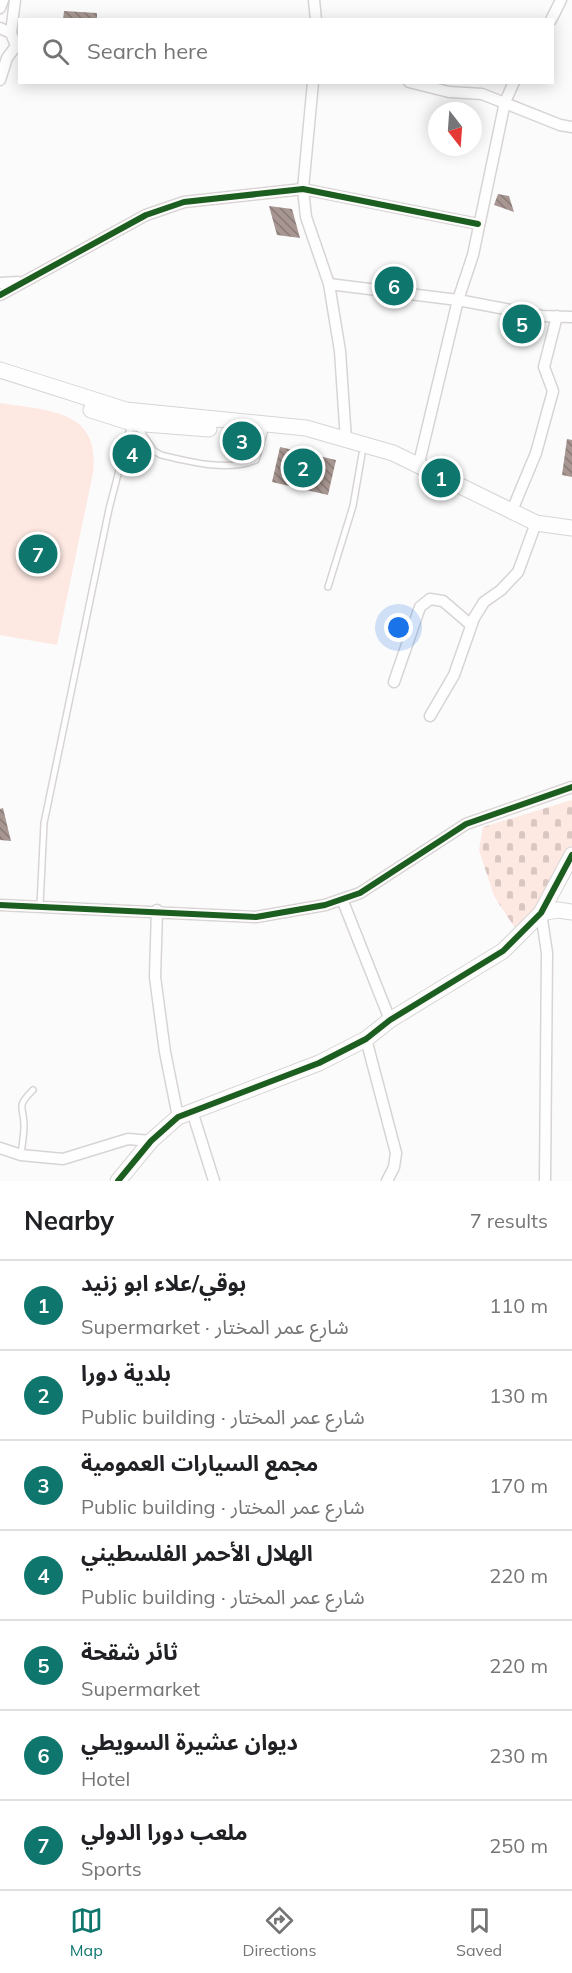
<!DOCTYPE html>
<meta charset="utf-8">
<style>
:root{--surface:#fff;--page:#f6f6f6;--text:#202124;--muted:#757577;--line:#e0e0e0;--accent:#0f766e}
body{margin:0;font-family:Mulish,"Noto Sans Arabic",sans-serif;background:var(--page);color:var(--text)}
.compass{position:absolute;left:428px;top:102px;width:54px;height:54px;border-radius:50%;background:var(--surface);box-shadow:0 3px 15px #0003;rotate:163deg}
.you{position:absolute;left:399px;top:628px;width:21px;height:21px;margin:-15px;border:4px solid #fff;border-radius:50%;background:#1a73e8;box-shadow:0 0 0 9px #1a73e833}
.badge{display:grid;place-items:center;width:39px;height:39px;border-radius:50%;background:var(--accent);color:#fff;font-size:20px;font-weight:700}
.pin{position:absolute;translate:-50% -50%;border:3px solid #fff;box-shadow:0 2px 6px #0006}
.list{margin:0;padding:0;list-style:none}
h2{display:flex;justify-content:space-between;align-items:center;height:78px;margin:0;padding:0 24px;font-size:26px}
h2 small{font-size:20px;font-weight:400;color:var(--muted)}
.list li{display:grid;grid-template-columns:39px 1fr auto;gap:18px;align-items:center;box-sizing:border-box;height:90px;padding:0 24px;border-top:2px solid var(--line)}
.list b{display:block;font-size:22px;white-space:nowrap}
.list p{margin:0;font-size:20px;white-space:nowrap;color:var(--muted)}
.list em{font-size:20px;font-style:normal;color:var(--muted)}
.icon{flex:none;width:33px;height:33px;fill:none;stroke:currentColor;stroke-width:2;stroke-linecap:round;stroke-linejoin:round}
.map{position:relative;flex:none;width:572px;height:1181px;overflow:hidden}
.search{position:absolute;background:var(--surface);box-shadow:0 3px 15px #0003;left:18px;right:18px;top:18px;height:66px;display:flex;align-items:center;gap:15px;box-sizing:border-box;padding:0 21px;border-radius:0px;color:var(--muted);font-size:22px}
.sheet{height:708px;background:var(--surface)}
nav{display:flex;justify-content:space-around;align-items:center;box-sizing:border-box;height:84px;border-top:2px solid var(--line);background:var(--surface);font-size:16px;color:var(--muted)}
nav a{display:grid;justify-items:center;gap:3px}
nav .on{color:var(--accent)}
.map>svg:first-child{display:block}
</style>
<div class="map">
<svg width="572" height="1181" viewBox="0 0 572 1181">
<defs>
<pattern id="cemetery-stones" width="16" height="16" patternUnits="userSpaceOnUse" patternTransform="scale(1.5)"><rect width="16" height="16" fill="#fde8e2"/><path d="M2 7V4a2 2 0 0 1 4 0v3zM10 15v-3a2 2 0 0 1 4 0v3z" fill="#dac7c2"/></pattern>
<pattern id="building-back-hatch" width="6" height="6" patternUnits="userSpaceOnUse" patternTransform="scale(1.5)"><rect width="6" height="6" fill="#a79691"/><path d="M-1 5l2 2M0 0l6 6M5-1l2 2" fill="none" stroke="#897b77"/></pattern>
</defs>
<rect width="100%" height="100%" fill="#fcfbfb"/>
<!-- cemetery -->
<path fill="url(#cemetery-stones)" d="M572 800V846L528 921 515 928 494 896 479 850 483 827Z"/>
<!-- pitch -->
<path fill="#fde8e2" d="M0 403C48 411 101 409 93 473L57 645 0 635Z"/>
<!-- building -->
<path fill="url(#building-back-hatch)" d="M64 11 97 13V20H63Z
M498 194 509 196 514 212 494 205Z
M269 206 292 209 300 238 277 235Z
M567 439 572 440V477L562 475Z
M280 447 336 460 328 495 272 482Z
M3 808 9 833 11 841 0 840V809Z"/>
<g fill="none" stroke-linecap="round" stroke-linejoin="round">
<defs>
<path id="lane" d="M138 427 154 451 161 455C190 462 229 472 256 460L264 433
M328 587 353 506 362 454
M40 905 44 823 109 509 131 424
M21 1155C22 1145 24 1135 24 1125 24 1106 15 1108 33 1090"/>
<path id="street" d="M314 0 316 20
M0 8 3 0
M551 20 561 0
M0 28 11 33 16 46 7 58 0 80
M11 33 15 0
M313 82 303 189 306 217 329 284 340 351 346 440
M409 82 449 92 482 94 560 125 572 127
M0 283 18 282
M329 284 458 300 542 316 572 317
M0 295 146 215 184 202 303 189 478 224
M418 467 458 300 473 255 505 102 514 82
M511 513 536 453 553 391 544 367 557 316
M394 682 420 607 430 599 443 601 471 625
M430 716 454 675 474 618 484 602 501 590 518 572 536 523
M342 899 390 1020
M0 905 256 917 325 905 360 893 466 824 572 787
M157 910 155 977 165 1052 178 1117
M541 913 547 953 545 1181
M366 1039 396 1153 394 1167 387 1181
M192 1111 214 1181
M0 1148 21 1155 63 1159 128 1139 151 1141"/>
<path id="secondary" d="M0 370 126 410 306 428 393 453 536 523 572 528
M91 410 132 423 209 429
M541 913 558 910 572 912
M118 1181 151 1141 178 1117 319 1063 366 1039 390 1020 503 951 541 913 572 855"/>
</defs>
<!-- lane casing -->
<use href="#lane" stroke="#d8d4d4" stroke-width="8"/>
<!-- street casing -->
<use href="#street" stroke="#d8d4d4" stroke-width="13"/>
<!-- secondary casing -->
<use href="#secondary" stroke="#d8d4d4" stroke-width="17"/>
<!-- lane -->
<use href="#lane" stroke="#fffefe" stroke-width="5"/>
<!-- street -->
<use href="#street" stroke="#fffefe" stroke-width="10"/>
<!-- secondary -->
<use href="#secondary" stroke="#fffefe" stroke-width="15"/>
<defs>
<path id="cycleway" d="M0 295 146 215 184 202 303 189 478 224
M0 905 256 917 325 905 360 893 466 824 572 787
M118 1181 151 1141 178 1117 319 1063 366 1039 390 1020 503 951 541 913 572 855"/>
</defs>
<!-- cycleway casing -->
<use href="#cycleway" stroke="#fdfbfa" stroke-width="10"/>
<!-- cycleway -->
<use href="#cycleway" stroke="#1b5e20" stroke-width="6"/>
</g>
</svg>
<svg class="compass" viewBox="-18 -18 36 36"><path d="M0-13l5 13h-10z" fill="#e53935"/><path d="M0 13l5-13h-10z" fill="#757577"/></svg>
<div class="you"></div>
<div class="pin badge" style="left:441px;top:478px">1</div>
<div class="pin badge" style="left:303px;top:468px">2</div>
<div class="pin badge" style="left:242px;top:441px">3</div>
<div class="pin badge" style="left:132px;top:454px">4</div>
<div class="pin badge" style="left:522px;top:324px">5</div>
<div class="pin badge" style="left:394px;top:286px">6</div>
<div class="pin badge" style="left:38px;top:554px">7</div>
<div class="search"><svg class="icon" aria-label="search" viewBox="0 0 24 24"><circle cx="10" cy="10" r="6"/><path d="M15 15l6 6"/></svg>Search here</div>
</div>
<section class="sheet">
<h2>Nearby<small>7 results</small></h2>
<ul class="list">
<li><span class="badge">1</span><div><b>بوقي/علاء ابو زنيد</b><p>Supermarket · شارع عمر المختار</p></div><em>110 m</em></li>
<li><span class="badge">2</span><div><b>بلدية دورا</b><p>Public building · شارع عمر المختار</p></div><em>130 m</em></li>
<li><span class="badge">3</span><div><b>مجمع السيارات العمومية</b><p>Public building · شارع عمر المختار</p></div><em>170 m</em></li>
<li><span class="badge">4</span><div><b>الهلال الأحمر الفلسطيني</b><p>Public building · شارع عمر المختار</p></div><em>220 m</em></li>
<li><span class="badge">5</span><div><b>ثائر شقحة</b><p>Supermarket</p></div><em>220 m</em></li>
<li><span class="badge">6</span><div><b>ديوان عشيرة السويطي</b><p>Hotel</p></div><em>230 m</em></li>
<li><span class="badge">7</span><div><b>ملعب دورا الدولي</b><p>Sports</p></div><em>250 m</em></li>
</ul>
</section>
<nav>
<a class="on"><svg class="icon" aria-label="map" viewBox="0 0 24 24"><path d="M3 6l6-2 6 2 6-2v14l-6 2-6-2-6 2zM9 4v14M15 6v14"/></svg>Map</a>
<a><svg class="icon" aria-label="directions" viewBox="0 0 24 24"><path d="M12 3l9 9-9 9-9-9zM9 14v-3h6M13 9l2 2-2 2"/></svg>Directions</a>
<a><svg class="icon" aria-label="saved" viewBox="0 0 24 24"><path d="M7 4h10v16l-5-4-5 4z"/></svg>Saved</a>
</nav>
